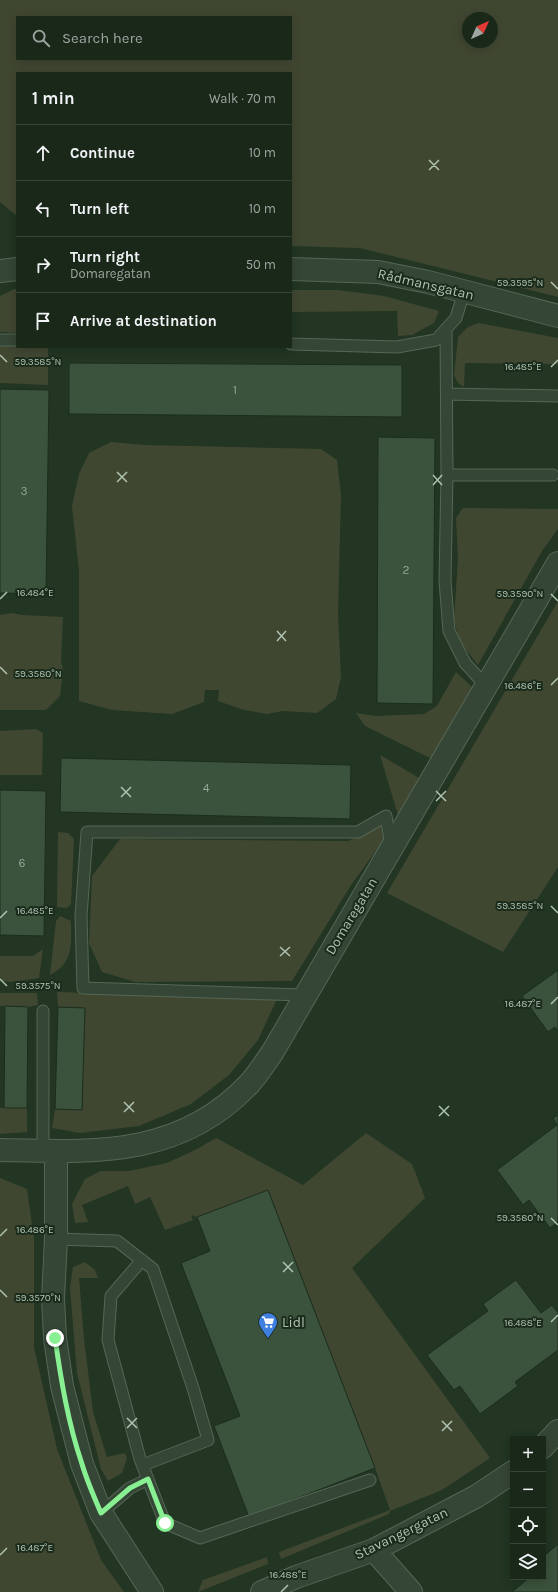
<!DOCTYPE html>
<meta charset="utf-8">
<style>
:root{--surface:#1a281a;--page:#273427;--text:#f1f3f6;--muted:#9fa6a2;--line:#384439}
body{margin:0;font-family:Karla,sans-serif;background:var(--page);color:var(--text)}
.controls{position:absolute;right:12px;bottom:12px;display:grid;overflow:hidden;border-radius:0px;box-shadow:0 2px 10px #0003}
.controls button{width:36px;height:36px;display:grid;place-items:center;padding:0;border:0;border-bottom:1px solid var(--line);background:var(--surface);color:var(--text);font:20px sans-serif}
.compass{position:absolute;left:462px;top:12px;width:36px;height:36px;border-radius:50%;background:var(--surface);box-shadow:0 2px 10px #0003;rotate:45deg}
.stop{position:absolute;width:12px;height:12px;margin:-9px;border:3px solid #88f092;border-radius:50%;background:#fff}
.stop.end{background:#88f092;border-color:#fff;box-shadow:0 1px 4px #0008}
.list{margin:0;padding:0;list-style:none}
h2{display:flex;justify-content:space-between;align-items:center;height:52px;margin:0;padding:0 16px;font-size:17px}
h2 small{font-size:13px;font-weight:400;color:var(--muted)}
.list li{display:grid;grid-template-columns:26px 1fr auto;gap:12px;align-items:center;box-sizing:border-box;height:56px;padding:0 16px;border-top:1px solid var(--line)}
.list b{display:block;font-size:15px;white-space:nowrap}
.list p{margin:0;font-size:13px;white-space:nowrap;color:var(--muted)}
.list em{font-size:13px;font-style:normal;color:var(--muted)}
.icon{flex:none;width:22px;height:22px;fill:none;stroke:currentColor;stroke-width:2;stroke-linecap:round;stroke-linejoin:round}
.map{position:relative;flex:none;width:558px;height:1592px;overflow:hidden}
.search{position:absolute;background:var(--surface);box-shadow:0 2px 10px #0003;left:16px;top:16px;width:276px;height:44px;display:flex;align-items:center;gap:10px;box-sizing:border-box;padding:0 14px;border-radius:0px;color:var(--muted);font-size:15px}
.panel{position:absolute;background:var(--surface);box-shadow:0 2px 10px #0003;left:16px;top:72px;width:276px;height:276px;border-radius:0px}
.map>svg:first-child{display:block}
</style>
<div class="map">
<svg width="558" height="1592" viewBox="0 0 558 1592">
<rect width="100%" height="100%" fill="#223623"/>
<!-- green -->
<path fill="#404731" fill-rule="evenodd" d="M0 0H558V297L360 248 291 246V73H17V216L0 202ZM17 17H291V59H17ZM468 18H492V42H468Z
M14 289H17V333L0 332V296Z
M291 290H338L384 296 439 311 434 323 412 335 398 336 397 311 291 312Z
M479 323 558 338V364L465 363 464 387 458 383 454 375 458 337 468 327Z
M0 346 48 347V385L0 383Z
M111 442 145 445 321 449 337 460 341 495 338 613 341 677 336 699 317 713 283 711 267 714 244 710 218 701 219 690H205L204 702 172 714 112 710 79 701V571L72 506 79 474 89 453Z
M463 508 558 509V529L542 551 478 665 460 642 454 620 458 558 456 518Z
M558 601V867L503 952 387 893Z
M12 613 22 615 63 617 61 661 63 670 60 696 46 710H0V615Z
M456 672 473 688 432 759 365 726 356 713 376 716 424 714 437 706Z
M36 729 43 733 42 775H0V731Z
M380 755 421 779 398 815Z
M382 825 387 836 351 885 292 981 135 982 102 972 89 943 92 876 120 839 348 841Z
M58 832 68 833 74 839 71 904 67 908 57 907Z
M60 916 71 921C71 944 74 963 50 975L56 921Z
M43 949 39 978 11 982 0 981V956H33Z
M57 992 277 999 258 1040 229 1075 191 1104 139 1126 80 1133 52 1128 55 1109 82 1110 85 1008 58 1007Z
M0 993H37L38 1005 28 1007 0 1006Z
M0 1108H27V1132L0 1134Z
M366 1133 412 1164 425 1198 352 1268 490 1458 442 1490 390 1511 389 1514 281 1559 279 1552 390 1510 375 1468 268 1190 197 1217 191 1215 193 1220 165 1230 150 1197 135 1204 128 1186 82 1205 88 1222 75 1223 72 1204 85 1179 101 1171H129L167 1163 197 1149 216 1138 303 1185Z
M0 1178 27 1189 34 1238V1347L57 1449 101 1560 124 1592H0Z
M85 1262 95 1270 98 1278H79L84 1339 93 1412 107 1457 125 1453 127 1458 122 1473 108 1481 101 1469 77 1373 70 1288 73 1267Z
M267 1557 268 1564 198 1592 203 1580Z"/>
<!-- building -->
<path fill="#3b533c" stroke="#1c2d1d" d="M69 363 402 365V417L69 414Z
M0 389 49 390 46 594 0 593Z
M378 437 435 438 433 704 377 703Z
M61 758 351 765 350 819 60 812Z
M0 790 46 791 44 936 0 935Z
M558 970V1031L555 1027 548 1032 522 996Z
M5 1006 28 1007 27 1108H4Z
M58 1007 85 1008 82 1110 55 1109Z
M558 1115V1222L550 1228 529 1200 523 1205 497 1170 557 1125 553 1118Z
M268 1190 375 1468 249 1517 214 1426 240 1416 181 1263 210 1251 197 1217Z
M516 1280 541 1313 552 1305 558 1313V1350L515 1382 518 1386 480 1414 460 1386 454 1390 427 1355 488 1311 483 1304Z
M558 1544V1592H512L530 1577H543V1567L546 1564 543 1559V1557Z"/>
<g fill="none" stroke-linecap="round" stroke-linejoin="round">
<defs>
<path id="service" d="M446 329 447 475H553
M0 340H17
M291 344 397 347 436 340 456 318 464 292
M447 394 558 396
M447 475 445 581 449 631 465 663 487 687
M304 995 83 988 81 916 87 832H358L386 816 391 846
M43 1151V1011
M56 1239 117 1241 153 1269 193 1388 208 1440 143 1465
M142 1260 111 1296 108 1340 140 1459 165 1523 200 1538 370 1480
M101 1513 130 1488 148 1479"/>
<path id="minor" d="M291 269 378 272 428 282 558 316
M0 271 17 269
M0 1150C94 1152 180 1158 250 1083 258 1074 265 1063 272 1053L558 563
M56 1152V1239L53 1298 55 1338 62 1386 82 1464 101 1513 152 1592
M543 1447 558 1431
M374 1550 411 1592
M262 1592 296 1577 374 1550 477 1496 513 1472"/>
</defs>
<!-- service casing -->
<use href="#service" stroke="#556756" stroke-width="13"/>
<!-- minor casing -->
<use href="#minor" stroke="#556756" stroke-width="24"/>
<!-- service -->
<use href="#service" stroke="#354636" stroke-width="11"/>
<!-- minor -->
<use href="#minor" stroke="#354636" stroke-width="22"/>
</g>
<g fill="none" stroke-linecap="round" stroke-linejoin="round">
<!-- route -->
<path stroke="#88f092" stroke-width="5" d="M55 1338C61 1380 68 1423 82 1464 87 1481 94 1497 101 1513L130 1488 148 1479 165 1523"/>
</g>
<!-- ticks -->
<path fill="none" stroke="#afc3b1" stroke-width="1.5" d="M429 160 439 170M429 170 439 160M551 282 558 289M0 355 7 362M551 367 558 360M117 472 127 482M433 475 442 485M117 482 127 472M433 485 442 475M551 594 558 601M0 599 7 592M277 631 286 641M277 641 286 631M0 667 7 674M551 685 558 678M121 787 131 797M436 791 446 801M121 797 131 787M436 801 446 791M551 906 558 913M0 918 7 911M280 947 290 956M280 956 290 947M0 979 7 986M551 1004 558 997M124 1102 134 1112M439 1106 449 1116M124 1112 134 1102M439 1116 449 1106M551 1218 558 1225M0 1236 7 1229M283 1262 293 1272M283 1272 293 1262M0 1290 7 1297M551 1322 558 1315M127 1418 137 1428M442 1421 452 1431M127 1428 137 1418M442 1431 452 1421M0 1555 7 1548M281 1592 288 1585"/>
<!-- icons -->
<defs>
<symbol id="supermarket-pin" viewBox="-11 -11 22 30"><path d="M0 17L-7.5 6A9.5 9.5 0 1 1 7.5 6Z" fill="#3f7fe0" stroke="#1a2b1c"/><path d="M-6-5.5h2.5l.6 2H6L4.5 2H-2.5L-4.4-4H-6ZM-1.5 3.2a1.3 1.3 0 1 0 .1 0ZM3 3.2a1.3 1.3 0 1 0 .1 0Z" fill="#fff"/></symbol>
</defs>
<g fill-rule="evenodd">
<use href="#supermarket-pin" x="257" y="1311" width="22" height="30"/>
</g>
<g text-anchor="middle" stroke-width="4" stroke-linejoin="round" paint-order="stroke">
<!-- number labels -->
<g font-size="12" fill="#92a794">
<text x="235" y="394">1</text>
<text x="24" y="495">3</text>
<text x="406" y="574">2</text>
<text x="206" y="792">4</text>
<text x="22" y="867">6</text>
</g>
<!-- street labels -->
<g font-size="14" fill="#afc3b1" stroke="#1a2b1c">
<text transform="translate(426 284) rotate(13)" y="5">Rådmansgatan</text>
<text transform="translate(351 916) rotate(-59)" y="5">Domaregatan</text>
<text transform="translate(401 1533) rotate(-26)" y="5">Stavangergatan</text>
</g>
<!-- poi labels -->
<g font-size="14" fill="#afc3b1" stroke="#1a2b1c" text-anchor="start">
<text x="282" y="1327">Lidl</text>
</g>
</g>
<g font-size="10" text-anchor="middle" fill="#afc3b1" stroke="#1a2b1c" stroke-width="4" stroke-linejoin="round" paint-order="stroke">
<text x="520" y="286">59.3595°N</text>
<text x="38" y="365">59.3585°N</text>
<text x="523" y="370">16.485°E</text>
<text x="35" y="596">16.484°E</text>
<text x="520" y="597">59.3590°N</text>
<text x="38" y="677">59.3580°N</text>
<text x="523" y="689">16.486°E</text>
<text x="520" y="909">59.3585°N</text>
<text x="35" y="914">16.485°E</text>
<text x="38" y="989">59.3575°N</text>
<text x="523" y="1007">16.487°E</text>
<text x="520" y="1221">59.3580°N</text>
<text x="35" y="1233">16.486°E</text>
<text x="38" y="1301">59.3570°N</text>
<text x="523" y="1326">16.488°E</text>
<text x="35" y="1551">16.487°E</text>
<text x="288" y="1578">16.488°E</text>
</g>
</svg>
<div class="controls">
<button>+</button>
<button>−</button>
<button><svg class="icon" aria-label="locate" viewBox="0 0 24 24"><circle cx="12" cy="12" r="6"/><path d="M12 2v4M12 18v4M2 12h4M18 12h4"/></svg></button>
<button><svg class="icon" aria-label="layers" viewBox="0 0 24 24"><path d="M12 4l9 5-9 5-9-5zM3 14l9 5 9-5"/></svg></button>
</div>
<svg class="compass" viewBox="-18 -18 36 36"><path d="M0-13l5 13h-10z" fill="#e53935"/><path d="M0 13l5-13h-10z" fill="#9fa6a2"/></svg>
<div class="stop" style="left:165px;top:1523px"></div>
<div class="stop end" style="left:55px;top:1338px"></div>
<div class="search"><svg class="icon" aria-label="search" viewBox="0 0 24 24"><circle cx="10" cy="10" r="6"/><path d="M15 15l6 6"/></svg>Search here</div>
<section class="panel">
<h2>1 min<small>Walk · 70 m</small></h2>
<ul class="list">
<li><svg class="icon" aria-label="ahead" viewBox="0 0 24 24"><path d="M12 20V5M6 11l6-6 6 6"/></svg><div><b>Continue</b></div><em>10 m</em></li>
<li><svg class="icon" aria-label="left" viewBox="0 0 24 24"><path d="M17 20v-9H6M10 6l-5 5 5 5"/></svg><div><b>Turn left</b></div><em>10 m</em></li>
<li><svg class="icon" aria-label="right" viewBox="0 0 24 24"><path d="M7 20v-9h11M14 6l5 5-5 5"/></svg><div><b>Turn right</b><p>Domaregatan</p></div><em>50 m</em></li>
<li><svg class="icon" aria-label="arrive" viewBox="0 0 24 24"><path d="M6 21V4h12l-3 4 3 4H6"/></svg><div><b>Arrive at destination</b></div></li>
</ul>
</section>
</div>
